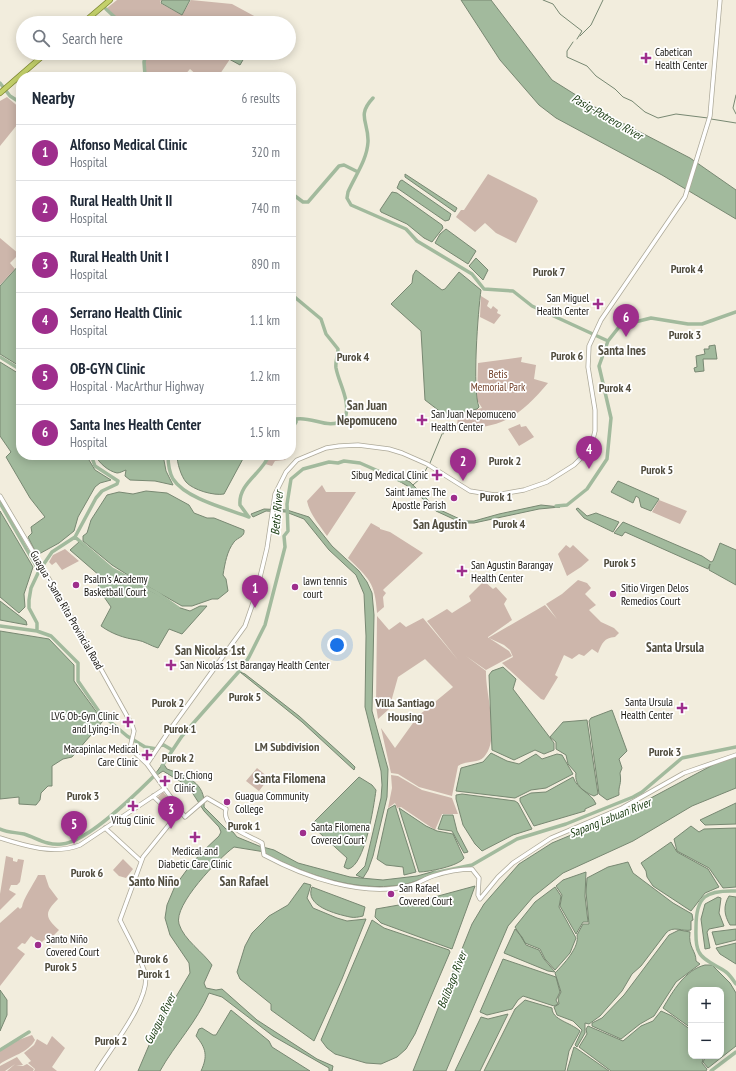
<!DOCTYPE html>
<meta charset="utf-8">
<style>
:root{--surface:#fff;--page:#f2f2f3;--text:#1f2937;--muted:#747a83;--line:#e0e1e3;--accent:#9e2e8c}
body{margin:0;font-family:"PT Sans Narrow",sans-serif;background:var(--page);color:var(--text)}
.controls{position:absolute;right:12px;bottom:12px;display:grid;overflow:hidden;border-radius:8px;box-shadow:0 2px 10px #0003}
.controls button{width:36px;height:36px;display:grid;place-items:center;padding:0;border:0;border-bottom:1px solid var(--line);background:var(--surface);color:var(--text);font:20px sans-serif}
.you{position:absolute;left:337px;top:645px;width:14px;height:14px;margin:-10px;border:3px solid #fff;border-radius:50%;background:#1a73e8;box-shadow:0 0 0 6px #1a73e833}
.badge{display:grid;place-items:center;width:26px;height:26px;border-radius:50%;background:var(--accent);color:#fff;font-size:13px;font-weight:700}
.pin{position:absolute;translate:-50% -33px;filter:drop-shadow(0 1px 2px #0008)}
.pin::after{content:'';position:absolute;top:21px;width:14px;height:12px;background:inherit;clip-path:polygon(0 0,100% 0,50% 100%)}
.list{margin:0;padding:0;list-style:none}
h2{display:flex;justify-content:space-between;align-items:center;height:52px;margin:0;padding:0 16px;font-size:17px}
h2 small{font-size:13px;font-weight:400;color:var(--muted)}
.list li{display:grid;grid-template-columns:26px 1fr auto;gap:12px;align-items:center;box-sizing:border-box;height:56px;padding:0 16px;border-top:1px solid var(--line)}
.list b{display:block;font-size:15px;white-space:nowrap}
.list p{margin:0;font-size:13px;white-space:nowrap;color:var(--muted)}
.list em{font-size:13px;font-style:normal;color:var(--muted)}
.icon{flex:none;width:22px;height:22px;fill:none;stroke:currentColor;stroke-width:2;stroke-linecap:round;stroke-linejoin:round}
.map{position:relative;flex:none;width:736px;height:1071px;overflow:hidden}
.search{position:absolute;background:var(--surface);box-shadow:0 2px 10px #0003;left:16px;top:16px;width:280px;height:44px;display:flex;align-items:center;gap:10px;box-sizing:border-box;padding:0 14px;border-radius:22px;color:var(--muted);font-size:15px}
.panel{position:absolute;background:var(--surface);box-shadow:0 2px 10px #0003;left:16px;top:72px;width:280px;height:388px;border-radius:16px}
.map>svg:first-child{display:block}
</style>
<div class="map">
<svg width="736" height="1071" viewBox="0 0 736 1071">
<rect width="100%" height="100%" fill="#f2eddd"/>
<!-- green -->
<path fill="#cdb6ab" d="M117 0H161L160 3 182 15 191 0 232 4 267 23H121L107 8Z
M146 53H227L226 55 229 57 230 59 218 77H199L190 69 183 77H152L146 74 144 62Z
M7 97 21 109V127L17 125 0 146V101Z
M488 174 536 198 538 201 516 243 496 233 485 223 475 232 456 217 461 210H464Z
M0 238 19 254 10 263 15 269 0 285Z
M481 296 489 301 487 306 491 309 493 306 498 310 497 313 501 315 494 324 480 317Z
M522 357 521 362 536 365 534 379 548 383C522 414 501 431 457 427L458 414 482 408 477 400 478 363Z
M520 424 521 427 526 426 534 437 519 446 508 429Z
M270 455H288L285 460 275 461 272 466 265 464Z
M322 485 326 492H356L327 536C319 524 310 515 307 501Z
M659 500 687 511 680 524 652 512Z
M371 523 380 528V529L390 532 423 553 385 588 383 590 386 593 383 597 384 607 377 613C375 582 369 579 348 558Z
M566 545 570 548 573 545 589 560 581 567 567 576 558 554Z
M65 549 79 561 62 570 56 562 52 565 49 562 53 555Z
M578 580 587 583 591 588 585 594 596 605 589 610 601 622 614 628 619 633 615 637C604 638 602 643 598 653L592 649 584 656 579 654 572 659 564 655 555 675 558 677 544 700 541 699 502 663 513 657 510 650 504 645 489 638 509 651 512 656 486 670 466 656 486 671C485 694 501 738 484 757 477 764 466 760 458 766L452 796 419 787 398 774 391 773 381 728 395 748 418 716 453 687 425 659 398 677 389 709 378 719 376 706 377 616 389 630 400 622 406 627 423 618 458 660 427 621 447 609 452 613 471 601 469 596 484 581 493 589 496 587 507 599 504 604 512 620 488 637V638L545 605 557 619 546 604 562 594Z
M257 768 269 778 259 791 246 781Z
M391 775 398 776 422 790 452 798 458 814H442L435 830 401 807 397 808 395 803 388 808 392 788Z
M163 792 177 808 172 813 157 798Z
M6 856 13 858V861L17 862 18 859 24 860 20 882 17 885H11L9 890 16 894 0 910V894Z
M123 859 133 869 126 878 119 876 113 870Z
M38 875H45L49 887 58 899C44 913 45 917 59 930L48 941 45 939 41 943 31 936 25 944 22 943 17 948 25 954 0 986V923L18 907 20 909 22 907C23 899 33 885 38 875Z
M32 1035 35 1040C28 1053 11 1056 0 1064V1051L10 1043Z
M52 1036 65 1048 52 1067 57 1071H34L35 1069 28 1063 31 1061 24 1053 34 1045 37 1039 47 1045Z
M17 1057 23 1065H16L23 1066 27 1064 34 1069 33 1071H7L15 1064 5 1071H0V1066Z"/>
<!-- water -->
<path fill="#a2ba9d" stroke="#788872" d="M162 0H190L182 15 161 3Z
M461 0H491L552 80 611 117 690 158 736 190V219L662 175 556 118 539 105 500 60Z
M227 53H247L240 65 229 59 230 57 226 54Z
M405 174 457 208 455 212 405 177Z
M402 180 451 214 449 220 445 221 397 188 400 181Z
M392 192 397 193 442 225 443 228 432 242 424 238 407 224 381 212 380 210Z
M446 229 476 251 468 264 435 243 440 234Z
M476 258 488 270 483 280 469 266Z
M20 264 21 266V367L0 354V286Z
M416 270 442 290 445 289 459 272 481 290C478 311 472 390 479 407L477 409 461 413H442L425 400 421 331 391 304 412 283 413 275Z
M715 345 717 359H703L704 371 695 372 694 368 697 367 696 356 705 354 704 349H709V346Z
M0 362 21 375V455H86L95 470 111 480 100 483 95 487 78 517 74 531 59 543 39 554 36 553 28 537 32 533 31 527 45 517 30 498 6 457 11 452 0 436Z
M95 455H163L166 471 173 485 155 481 130 480 125 476 126 470C123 471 120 473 117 473 108 471 99 463 95 455Z
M177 455H245L224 494C214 496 193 490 186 482 181 476 177 463 177 455Z
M398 476 410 482 436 508 464 521H474L499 514 541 505 560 507 539 509 474 523H462L436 511 411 488 397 480Z
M618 481 659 499 651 511 641 507 639 498 636 496 633 503 611 492Z
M146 491 167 493 189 505 194 513 207 518H214L244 530C245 537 238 537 234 542 227 551 225 563 223 575L226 579 228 591 218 599H212L192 606H182L131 577 112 565 83 541V536L87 533 91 520 107 495 119 492 133 494Z
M578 508 587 516 596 513 619 522 613 532 584 518 576 509Z
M264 509 287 510 309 517 332 546 359 571 367 582 372 593 374 615 372 711 388 769 387 797 373 856 368 870 363 878 356 875 365 866 381 798 382 785 381 771 365 707 366 636 364 594 356 575 329 550 304 519 286 512 266 511 253 517 251 514Z
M0 511 33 567 24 594 25 607 19 613 0 597Z
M623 522 702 556 711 562 713 561 720 543 736 550V585L709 570 710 564 708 569 625 532 622 536 614 533Z
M79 542 112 569 131 581 157 594 174 606 190 611 200 606H207L182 634 169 629 158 648C151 646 144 641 137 640 124 638 112 634 101 626L111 607 98 588 100 576 70 550Z
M0 601 26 621 27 625 0 620Z
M0 631 49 639 74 665V681L103 721 72 757 63 759 52 766V786H48L41 793 40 800 36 805 19 804V797L0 799Z
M503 667 516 679 513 689 554 743V750L544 754 535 750 514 760 492 750 489 675 492 671Z
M240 672 245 674 299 716 351 763 355 767 354 770 302 722Z
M612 710 627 751 619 759 622 768 620 773C622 785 618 785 619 795L607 800 599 794 589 721 591 718Z
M587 720 598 794 594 796C584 792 574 785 576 773L568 764 566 755 556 749V742L550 737 563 722Z
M491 753 507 761 519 764 536 754 542 759 557 754 562 755 573 774 546 788 531 790 515 798 456 791 461 768 483 762Z
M736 756V788L692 806 633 841 563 873 533 897 508 926 446 1071H413L472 924 484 904 519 864 552 843 619 815 724 759Z
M163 763 167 769C186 776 206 782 204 807L226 829 233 832 237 837 259 846 274 850 298 863 350 877 383 880 417 876 435 871 439 872C426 876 415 883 401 885 355 892 307 875 266 854L265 852 234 847C219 858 173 905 179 924 184 940 203 952 212 965L204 983 206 988 216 990 222 989 257 1020 317 1059 333 1066 332 1071H329V1068L273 1036 222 997 209 993C197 1022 175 1044 160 1071H138L167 1003 174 1000 190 973 189 963 170 935 165 918 167 905 175 886 186 871 200 854 219 836 221 832 219 827 204 811 188 786 163 771 157 775 156 773Z
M359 777 372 785 376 790C374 805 365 866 348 869L344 867 347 858 311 825Z
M573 777C578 791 591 792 596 804L585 809V811L534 826 520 801V798L531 793 546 792Z
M462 794 515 801 518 803 532 829 513 835 482 851 475 844 463 825 456 799V795Z
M736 803V824L705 825 700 820Z
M395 805 416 872 404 875 403 867 386 865 377 859 388 809Z
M399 808 426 826 437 831 453 834 464 858C459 866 428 872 419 872Z
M443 815H453L457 831 468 852 464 853 452 831 438 829Z
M691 826 699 832 704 829 736 828V887L723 888 709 868 677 851 674 839Z
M671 842 677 852 708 869 719 887 705 893 691 911 653 886 647 877 646 871 641 863Z
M628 862 633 873 673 903 692 914 693 920 691 921V930C683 932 673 925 666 933L641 966 632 974 622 991 600 1016 589 1024 585 1023V1033L577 1047 575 1045 582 1030 573 1021 557 1015 554 1007 559 1004 558 998 561 992 555 973C563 965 580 947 577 935L583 924H589L586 892 587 878 608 867Z
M586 872 585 896 588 922H583L576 934 560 906 562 895 556 886 563 880Z
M304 883 311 885 307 898 313 908 337 918 347 921 366 919 342 979 314 1041 271 1010V1004L240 979 237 972 245 946 252 933 269 916 288 905Z
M475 886 452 949 381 923 375 917 376 909 416 902Z
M312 887 365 907 363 916C359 917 354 918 350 917 336 914 304 906 312 887Z
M555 887 561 896 559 907 576 938 570 953 555 970 545 959 540 949 525 943 515 927 535 902Z
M729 896 736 897V925H730C724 915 723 906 729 896Z
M718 897 721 898 719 913 724 926 709 929 707 932 710 948 705 949 701 919 705 904Z
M372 920 384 928 449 950 450 952 415 1034 406 1049 397 1057 381 1064 366 1063 335 1054 327 1048 321 1040Z
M515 929 522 937 526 945 539 950 544 959 555 972 548 971 504 953Z
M736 929V940L716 945 712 932Z
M679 930 690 932C688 948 696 950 696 961L700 964 676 982 654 1016 640 1024 621 1039 592 1026V1023L602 1018 624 995 669 935Z
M736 943V964L720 954 716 948Z
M503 959 556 977 560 992 556 1000 558 1004 554 1006 523 996 518 1000 512 1009 487 1015 480 1012Z
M705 965H712L730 983 736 993V1046L708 1068 703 1062 706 1056H721V990H691V1028L663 1008C673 991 685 970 705 965Z
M0 990 7 1000V1015L0 1031Z
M525 1000 552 1008C552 1020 570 1022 580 1031L569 1051 565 1071H484L515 1009Z
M231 1010 269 1041 272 1047 310 1071H201C208 1056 206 1048 196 1036L199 1029 202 1028 213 1035H216Z
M661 1011 672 1016 691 1030V1056H704L702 1063 707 1069 706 1071H611L579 1047 587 1034 586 1029 588 1026 623 1041 641 1026 653 1021Z
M508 1014 480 1071H455L481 1017 488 1019Z
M574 1047 576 1048 609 1071H567Z"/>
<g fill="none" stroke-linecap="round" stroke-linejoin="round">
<!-- stream -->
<path stroke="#788872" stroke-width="1" d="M543 0 553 4 560 14 582 31 577 39
M580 36 591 25 603 0
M573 42 567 51V57L587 66 596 76 615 89 623 97 632 101 645 112 658 118 676 114 708 118
M736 95 733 108 736 114
M711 119 736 123
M443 434 446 423
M430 463 442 434
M413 485 421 478 428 466"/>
<!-- river -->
<path stroke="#a2ba9d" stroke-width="3.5" d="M106 9 121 23
M146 53 144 62 145 75 149 77
M0 83 10 96 21 103
M373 98C356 116 369 122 368 142 367 160 355 176 348 192L347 198 351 205 406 229 417 241 472 274 484 289 513 291 532 306 608 341
M291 193 303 202H308L339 166 344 165 358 172
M291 294 321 319 326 334 338 349C338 356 335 361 336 368 339 384 351 401 345 419 328 431 314 416 296 419V422L291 430
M0 357 21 370
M168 455C168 463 169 472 173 479 186 499 228 509 249 517
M0 503 39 571
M556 506 567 505 587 489 607 459 611 418 599 366 608 341 619 327 623 325 651 318 688 324H702L736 312
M248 516 240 505C238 483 263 473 269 455
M75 537 112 569 157 593 178 608
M0 626 37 631 51 636 78 663V681L100 713 127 736 145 747 157 749 162 744 172 750
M37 631V623L29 608V600L31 588 39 571 52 552 75 537 96 498 102 491 117 484 118 481 95 466 91 455
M162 766 182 736 242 668 249 657 265 625 285 547 284 536 288 531 287 504 291 479 303 469 329 462 338 463 344 461 360 463 401 481
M0 829C8 833 15 832 24 834 37 838 47 846 62 844 88 842 138 792 157 773
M434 873 472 865 517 839 566 824 633 797 642 792 682 758 736 747
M736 891C706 890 696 896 696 927 696 934 695 945 699 952 703 961 718 966 726 972 730 975 733 980 736 984
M0 1050 29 1032
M711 1071 736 1052"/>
<defs>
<path id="secondary" d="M0 496 82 635 132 725 134 731 130 748 147 764 185 817 207 798 226 809C221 828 249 835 262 843L264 855C305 877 361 897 408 886 417 884 424 879 433 876 445 872 460 869 472 869L479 878 478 895 480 899 498 877 513 863 551 838 622 808 684 773 736 755
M147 764 169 731 245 626 256 594 267 548 275 494 286 472 297 460 326 448 339 446 358 445 389 449 402 453 427 464 470 491 495 495 524 490 547 482 574 465 583 456 592 443 595 431V410L588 367 589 346 601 320 685 197 710 116 720 0
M153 796 175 817
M105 828 141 861
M0 838C25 846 54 855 80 845L164 789
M97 1071C110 1049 152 998 145 973 139 955 128 937 120 920L143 857 180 811"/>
<path id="trunk" d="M83 23 110 0
M0 93 46 53"/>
</defs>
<!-- secondary casing -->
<use href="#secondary" stroke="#ada999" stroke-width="5"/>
<!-- trunk casing -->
<use href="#trunk" stroke="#7c8631" stroke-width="6"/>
<!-- secondary -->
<use href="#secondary" stroke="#fff" stroke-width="3.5"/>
<!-- trunk -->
<use href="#trunk" stroke="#c3d06a" stroke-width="4.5"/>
</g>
<!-- markers -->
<g fill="#9e2e8c" stroke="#fff" stroke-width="1.5">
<path d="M644 52h4v4h4v4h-4v4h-4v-4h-4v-4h4z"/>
<path d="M596 298h4v4h4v4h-4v4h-4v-4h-4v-4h4z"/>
<path d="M420 414h4v4h4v4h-4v4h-4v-4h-4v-4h4z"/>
<path d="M435 469h4v4h4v4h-4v4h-4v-4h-4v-4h4z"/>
<circle cx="454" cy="498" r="4"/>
<path d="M460 565h4v4h4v4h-4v4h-4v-4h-4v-4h4z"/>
<circle cx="76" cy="585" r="4"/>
<circle cx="295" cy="587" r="4"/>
<circle cx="613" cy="594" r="4"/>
<path d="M169 659h4v4h4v4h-4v4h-4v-4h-4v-4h4z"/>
<path d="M680 702h4v4h4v4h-4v4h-4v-4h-4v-4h4z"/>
<path d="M126 716h4v4h4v4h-4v4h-4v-4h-4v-4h4z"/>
<path d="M145 749h4v4h4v4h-4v4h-4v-4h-4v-4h4z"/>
<path d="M163 775h4v4h4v4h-4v4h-4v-4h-4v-4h4z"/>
<circle cx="227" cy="802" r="4"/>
<path d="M131 800h4v4h4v4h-4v4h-4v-4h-4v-4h4z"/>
<circle cx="303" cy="833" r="4"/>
<path d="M193 831h4v4h4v4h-4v4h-4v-4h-4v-4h4z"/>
<circle cx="391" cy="894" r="4"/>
<circle cx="38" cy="945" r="4"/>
</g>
<g text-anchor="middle" stroke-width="3.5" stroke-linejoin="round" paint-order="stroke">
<!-- poi labels -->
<g font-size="11" fill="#15130e" stroke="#fff" text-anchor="start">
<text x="655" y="56">Cabetican<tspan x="655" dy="13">Health Center</tspan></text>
<text x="589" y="302" text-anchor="end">San Miguel<tspan x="589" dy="13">Health Center</tspan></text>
<text x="431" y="418">San Juan Nepomuceno<tspan x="431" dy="13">Health Center</tspan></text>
<text x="428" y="479" text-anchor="end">Sibug Medical Clinic</text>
<text x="446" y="496" text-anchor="end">Saint James The<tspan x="446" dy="13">Apostle Parish</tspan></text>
<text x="471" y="569">San Agustin Barangay<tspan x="471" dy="13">Health Center</tspan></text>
<text x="84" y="583">Psalm's Academy<tspan x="84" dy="13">Basketball Court</tspan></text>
<text x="303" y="585">lawn tennis<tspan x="303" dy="13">court</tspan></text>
<text x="621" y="592">Sitio Virgen Delos<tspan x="621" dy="13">Remedios Court</tspan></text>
<text x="180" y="669">San Nicolas 1st Barangay Health Center</text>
<text x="673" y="706" text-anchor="end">Santa Ursula<tspan x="673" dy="13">Health Center</tspan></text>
<text x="119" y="720" text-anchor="end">LVG Ob-Gyn Clinic<tspan x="119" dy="13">and Lying-In</tspan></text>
<text x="138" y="753" text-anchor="end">Macapinlac Medical<tspan x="138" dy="13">Care Clinic</tspan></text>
<text x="174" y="779">Dr. Chiong<tspan x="174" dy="13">Clinic</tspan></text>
<text x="235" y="800">Guagua Community<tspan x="235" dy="13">College</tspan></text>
<text x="133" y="824" text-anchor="middle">Vitug Clinic</text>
<text x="311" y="831">Santa Filomena<tspan x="311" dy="13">Covered Court</tspan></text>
<text x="195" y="855" text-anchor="middle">Medical and<tspan x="195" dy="13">Diabetic Care Clinic</tspan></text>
<text x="399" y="892">San Rafael<tspan x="399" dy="13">Covered Court</tspan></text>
<text x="46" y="943">Santo Niño<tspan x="46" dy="13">Covered Court</tspan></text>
</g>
<!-- park labels -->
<g font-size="11" fill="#703e26" stroke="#fff">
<text x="498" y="378">Betis<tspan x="498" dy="13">Memorial Park</tspan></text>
</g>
<!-- street labels -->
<g font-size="11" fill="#15130e" stroke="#fff">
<text transform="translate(67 610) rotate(60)" y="4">Guagua - Santa Rita Provincial Road</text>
</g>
<!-- water labels -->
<g font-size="12" font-style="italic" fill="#183a10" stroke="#fff">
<text transform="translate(607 117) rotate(30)" y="4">Pasig-Potrero River</text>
<text transform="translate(277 513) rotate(-85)" y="4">Betis River</text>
<text transform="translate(610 818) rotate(-22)" y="4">Sapang Labuan River</text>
<text transform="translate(452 980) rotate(-68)" y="4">Balibago River</text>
<text transform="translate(160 1019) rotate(-63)" y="4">Guagua River</text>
</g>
<!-- neighbourhood labels -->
<g font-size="12" font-weight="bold" fill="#524e40" stroke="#fff">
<text x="687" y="273">Purok 4</text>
<text x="549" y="276">Purok 7</text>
<text x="685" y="339">Purok 3</text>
<text x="567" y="360">Purok 6</text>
<text x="353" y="361">Purok 4</text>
<text x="615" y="392">Purok 4</text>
<text x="505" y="465">Purok 2</text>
<text x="657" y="474">Purok 5</text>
<text x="496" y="501">Purok 1</text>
<text x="509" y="528">Purok 4</text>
<text x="620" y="567">Purok 5</text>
<text x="245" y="701">Purok 5</text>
<text x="168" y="707">Purok 2</text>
<text x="405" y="707">Villa Santiago<tspan x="405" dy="14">Housing</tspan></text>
<text x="180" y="733">Purok 1</text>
<text x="287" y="751">LM Subdivision</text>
<text x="665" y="756">Purok 3</text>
<text x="178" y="762">Purok 2</text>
<text x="83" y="800">Purok 3</text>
<text x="244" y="830">Purok 1</text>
<text x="87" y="877">Purok 6</text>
<text x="152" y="963">Purok 6</text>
<text x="61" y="971">Purok 5</text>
<text x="154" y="978">Purok 1</text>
<text x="111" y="1045">Purok 2</text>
</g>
<!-- quarter labels -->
<g font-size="13" font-weight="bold" fill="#524e40" stroke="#fff">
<text x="622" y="355">Santa Ines</text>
<text x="367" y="410">San Juan<tspan x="367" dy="15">Nepomuceno</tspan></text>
<text x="440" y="529">San Agustin</text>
<text x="675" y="652">Santa Ursula</text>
<text x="210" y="655">San Nicolas 1st</text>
<text x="290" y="783">Santa Filomena</text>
<text x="154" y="886">Santo Niño</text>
<text x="244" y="886">San Rafael</text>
</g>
</g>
</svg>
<div class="controls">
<button>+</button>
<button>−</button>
</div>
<div class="you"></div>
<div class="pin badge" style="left:255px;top:608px">1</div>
<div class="pin badge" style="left:463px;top:481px">2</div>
<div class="pin badge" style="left:171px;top:829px">3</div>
<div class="pin badge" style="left:589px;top:469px">4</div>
<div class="pin badge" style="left:74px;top:844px">5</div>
<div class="pin badge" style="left:626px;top:337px">6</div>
<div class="search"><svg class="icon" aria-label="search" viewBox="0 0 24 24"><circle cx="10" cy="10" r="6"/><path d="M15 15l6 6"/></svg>Search here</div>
<section class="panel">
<h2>Nearby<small>6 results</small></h2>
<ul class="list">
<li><span class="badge">1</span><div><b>Alfonso Medical Clinic</b><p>Hospital</p></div><em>320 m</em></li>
<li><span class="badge">2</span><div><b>Rural Health Unit II</b><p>Hospital</p></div><em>740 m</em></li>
<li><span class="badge">3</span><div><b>Rural Health Unit I</b><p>Hospital</p></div><em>890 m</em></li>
<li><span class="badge">4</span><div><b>Serrano Health Clinic</b><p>Hospital</p></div><em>1.1 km</em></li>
<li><span class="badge">5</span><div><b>OB-GYN Clinic</b><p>Hospital · MacArthur Highway</p></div><em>1.2 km</em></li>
<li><span class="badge">6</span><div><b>Santa Ines Health Center</b><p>Hospital</p></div><em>1.5 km</em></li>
</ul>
</section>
</div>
